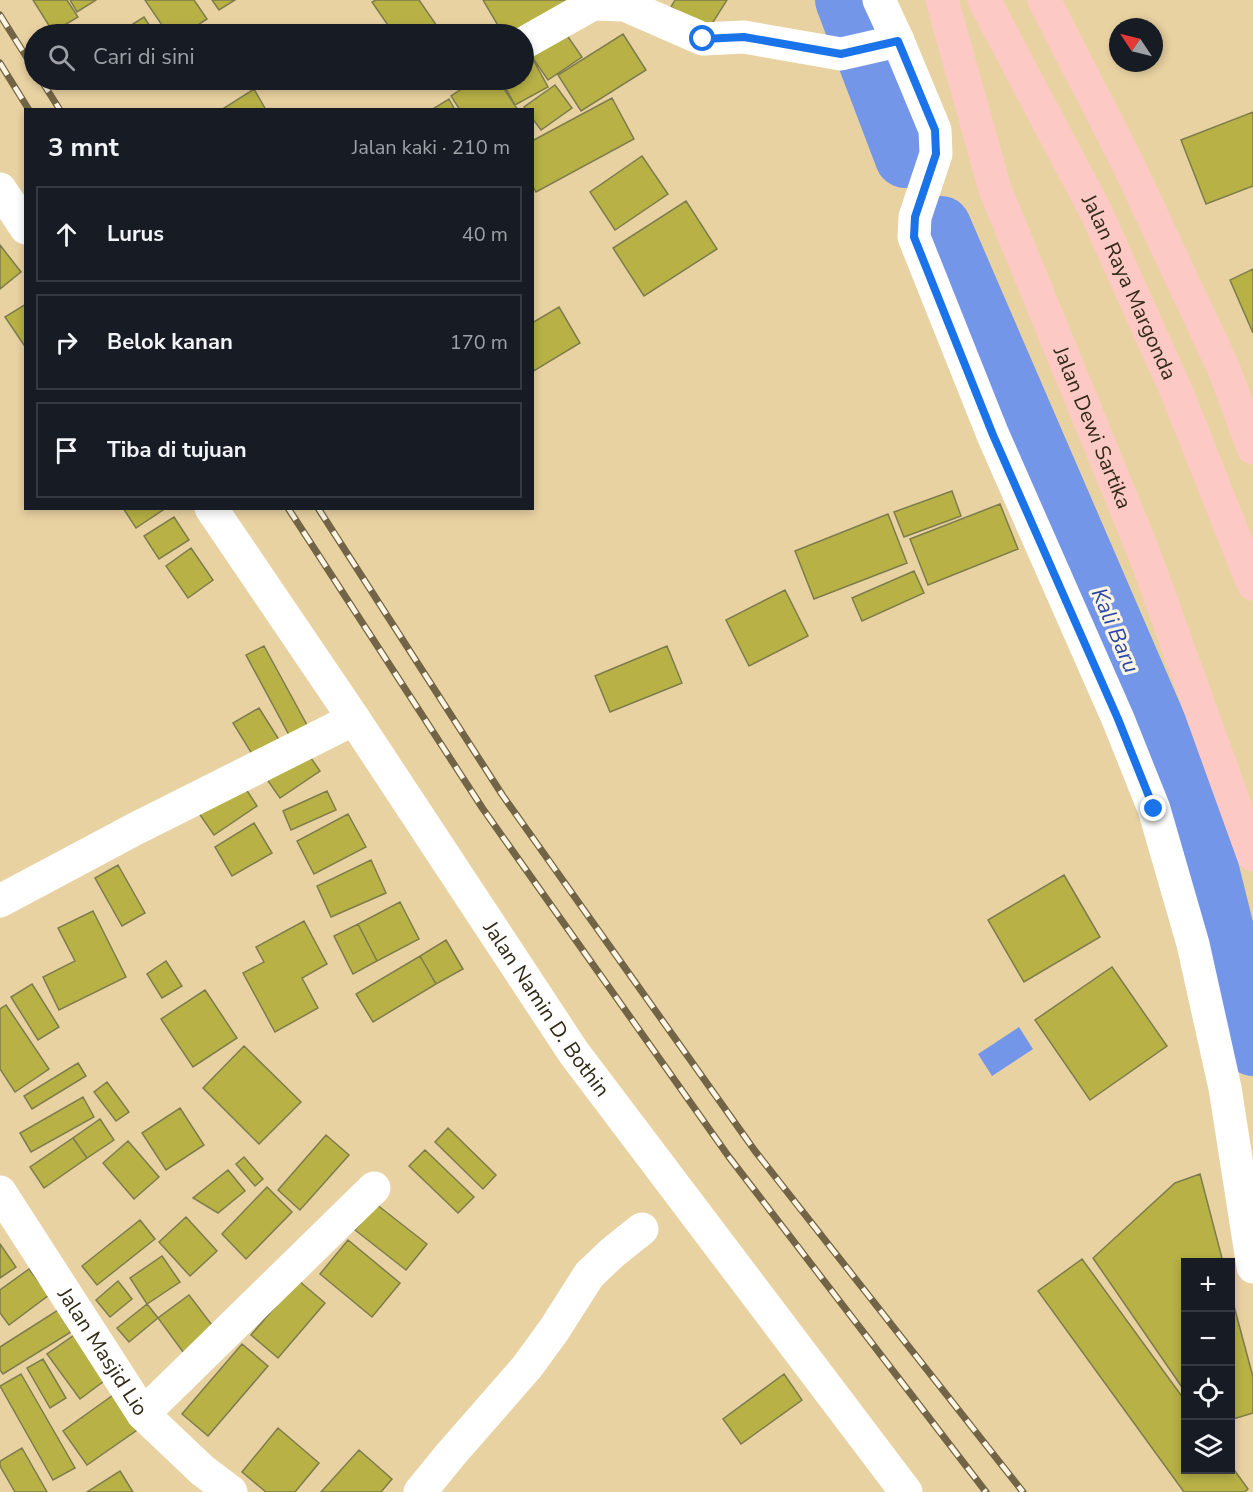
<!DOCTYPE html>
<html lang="id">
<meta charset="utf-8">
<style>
:root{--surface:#171b24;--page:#242831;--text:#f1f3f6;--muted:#9ea1a6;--line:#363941}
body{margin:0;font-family:"Nunito Sans",sans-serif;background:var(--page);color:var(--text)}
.controls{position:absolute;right:18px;bottom:18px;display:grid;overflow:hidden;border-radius:0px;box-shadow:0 3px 9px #0003}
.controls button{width:54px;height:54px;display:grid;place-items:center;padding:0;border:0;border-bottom:2px solid var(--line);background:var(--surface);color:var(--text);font:30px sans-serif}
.compass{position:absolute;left:1109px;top:18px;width:54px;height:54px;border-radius:50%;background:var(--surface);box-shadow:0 3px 9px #0003;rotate:305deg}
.stop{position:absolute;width:18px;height:18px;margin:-14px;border:4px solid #1a73e8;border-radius:50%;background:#fff}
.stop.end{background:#1a73e8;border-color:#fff;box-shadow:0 2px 6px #0008}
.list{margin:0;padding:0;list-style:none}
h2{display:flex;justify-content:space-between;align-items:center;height:78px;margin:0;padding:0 24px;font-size:26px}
h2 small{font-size:20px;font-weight:400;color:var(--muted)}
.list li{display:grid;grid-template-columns:39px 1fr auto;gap:18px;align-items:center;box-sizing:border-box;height:96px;margin:0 12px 12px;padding:0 12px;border:2px solid var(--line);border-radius:0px}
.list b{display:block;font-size:22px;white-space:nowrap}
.list em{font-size:20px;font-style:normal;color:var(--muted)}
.icon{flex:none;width:33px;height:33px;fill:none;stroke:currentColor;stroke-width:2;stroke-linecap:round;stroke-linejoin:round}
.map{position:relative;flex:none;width:1253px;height:1492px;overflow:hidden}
.search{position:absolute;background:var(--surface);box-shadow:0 3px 9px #0003;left:24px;top:24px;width:510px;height:66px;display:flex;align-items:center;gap:15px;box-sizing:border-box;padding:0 21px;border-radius:33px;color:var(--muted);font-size:22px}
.panel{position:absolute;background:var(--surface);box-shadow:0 3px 9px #0003;left:24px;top:108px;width:510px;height:402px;border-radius:0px}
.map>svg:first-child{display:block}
</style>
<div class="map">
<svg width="1253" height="1492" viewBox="0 0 1253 1492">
<rect width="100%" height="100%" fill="#e9d2a2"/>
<!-- water -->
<path fill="#7496e9" d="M1019 1027 1033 1049 992 1076 978 1054Z"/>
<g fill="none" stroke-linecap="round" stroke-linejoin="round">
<!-- river -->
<path stroke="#7496e9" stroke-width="60" d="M845 0 905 158
M941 226 1158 728 1209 869 1253 1046"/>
</g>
<!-- building -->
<path fill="#b7b146" stroke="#7e7c4c" stroke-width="1.5" d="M33 0H67L78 17 53 32Z
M70 0H96L77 12Z
M145 0H194L207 19 184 34H168Z
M212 0H235L219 10Z
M376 0H419L437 26 426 34H394L372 2Z
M483 0H584L524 34H503Z
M675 0H727L708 30 671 7Z
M144 17 155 34H117Z
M564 31 582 57 548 80 530 54Z
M623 34 646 70 581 111 558 75Z
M530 54 548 87 515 105 501 80H524V57Z
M475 80H498L518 110H460L451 96Z
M555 85 572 108 541 130 532 118V110H526L524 107Z
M254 89 266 110H221Z
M612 98 634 139 536 192 532 185V141Z
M449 99 455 110H431Z
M1253 112V186L1206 204 1181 140Z
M642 156 668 194 615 230 590 192Z
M686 201 717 249 644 296 613 248Z
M0 245 21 272 0 289Z
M1253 269V333L1230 280Z
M26 304V348L5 317Z
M559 307 580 343 532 372V323Z
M952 491 961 516 904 537 894 512Z
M1000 504 1018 549 928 585 910 539Z
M123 508H166L136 528Z
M888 514 907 563 814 599 795 551Z
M174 517 189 540 159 559 144 536Z
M191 548 213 580 188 598 166 566Z
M914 571 924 593 862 621 852 598Z
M785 590 808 636 749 666 726 620Z
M264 646 313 736 295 746 246 655Z
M667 646 682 683 610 712 595 676Z
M259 708 283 746 257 762 233 723Z
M306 751 320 771 280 798 266 778Z
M240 780 257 806 214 835 196 809Z
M327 791 336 810 291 830 283 811Z
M348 814 366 847 314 874 297 841Z
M254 823 272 853 232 876 215 847Z
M371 860 386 893 331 917 317 886Z
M118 865 145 913 122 926 95 878Z
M1064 875 1100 937 1024 982 988 920Z
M400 902 419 939 377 961 358 924Z
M93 911 126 977 59 1010 43 977 75 961 58 928Z
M304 921 327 964 302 978 318 1008 275 1032 243 973 264 962 256 947Z
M358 924 377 961 353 974 334 936Z
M446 940 463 969 436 984 420 956Z
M420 956 436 984 373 1022 356 994Z
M166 961 182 986 162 998 147 974Z
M1112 967 1167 1046 1090 1100 1035 1020Z
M32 984 59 1027 38 1040 11 997Z
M205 990 237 1038 193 1067 161 1019Z
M6 1005 49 1069 15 1092 0 1069V1009Z
M244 1046 301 1102 259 1144 203 1088Z
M78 1063 86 1076 32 1109 24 1096Z
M107 1082 129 1112 116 1121 94 1092Z
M83 1097 94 1117 31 1152 20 1133Z
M180 1108 204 1145 166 1170 142 1133Z
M100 1119 114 1140 87 1158 73 1138Z
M448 1128 496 1175 483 1189 435 1142Z
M326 1135 349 1155 300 1210 278 1190Z
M73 1138 87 1158 44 1188 30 1167Z
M128 1141 159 1177 134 1199 103 1163Z
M425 1150 474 1197 458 1213 409 1166Z
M244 1157 263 1179 255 1186 236 1164Z
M228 1170 245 1191 218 1213 193 1198Z
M1200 1174 1223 1262H1186V1393L1093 1258 1175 1183Z
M267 1187 292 1212 246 1259 222 1234Z
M376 1204 427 1244 406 1270 355 1230Z
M186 1217 217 1251 190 1276 159 1242Z
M140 1220 155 1239 97 1285 82 1266Z
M348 1240 400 1283 372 1317 320 1274Z
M0 1244 16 1267 0 1278Z
M162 1256 180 1282 147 1304 130 1278Z
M1082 1259 1186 1402V1470H1230V1464L1248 1489 1245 1492H1184L1038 1291Z
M29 1269 49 1295 9 1325 0 1313V1290Z
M298 1280 325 1303 278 1358 251 1335Z
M118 1281 132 1299 110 1317 96 1300Z
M1230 1291 1253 1377V1413L1230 1420Z
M189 1295 218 1333 186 1356 158 1318Z
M147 1304 158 1318 129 1342 117 1328Z
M58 1310 71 1332 3 1374 0 1370V1347Z
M80 1331 112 1375 80 1399 47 1354Z
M242 1344 268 1366 208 1436 182 1414Z
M43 1359 66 1398 50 1408 27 1368Z
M21 1374 75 1468 53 1480 0 1386Z
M784 1374 802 1400 741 1444 723 1419Z
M116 1393 140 1428 87 1465 63 1431Z
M278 1428 319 1463 295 1492H266L242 1472Z
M22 1448 47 1492H15L0 1466V1461Z
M359 1450 392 1479 381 1492H321Z
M120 1471 133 1492H87Z"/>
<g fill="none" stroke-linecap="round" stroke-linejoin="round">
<!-- minor -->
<g stroke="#fff" stroke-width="33">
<path d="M879 0 898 41 935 130 936 154 915 217 914 237 993 435 1118 719 1154 809 1193 944 1225 1088 1253 1267"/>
<path d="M524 43 593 4 625 5 703 39 744 37 841 54 898 41"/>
<path d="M0 189 26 228"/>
<path id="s1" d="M211 508 354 719 574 1053 906 1492"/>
<path d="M0 901 135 829 354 719"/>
<path id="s2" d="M0 1192 143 1414 202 1470 231 1492"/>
<path d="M143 1414 374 1188"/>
<path d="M420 1492 451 1454 527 1367 554 1330 589 1275 612 1253 642 1229"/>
</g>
<!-- major -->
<g stroke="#fdc9c4" stroke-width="33">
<path id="s3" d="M942 0 995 189 1144 553 1253 855"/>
<path id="s4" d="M984 0 1096 212 1178 395 1253 584"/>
<path d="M1044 0 1127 162 1224 369 1253 448"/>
</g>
<defs>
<path id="rail" d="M0 15 34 69
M0 63 29 110
M41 80 60 110
M288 508 483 809 729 1157 986 1492
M318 508 503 796 755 1151 1023 1492"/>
</defs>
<!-- rail casing -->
<use href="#rail" stroke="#726547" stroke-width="7"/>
<!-- rail -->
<use href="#rail" stroke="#fef5e2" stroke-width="4.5" stroke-dasharray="14" stroke-linecap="butt"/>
</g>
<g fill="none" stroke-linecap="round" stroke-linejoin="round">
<!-- route -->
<path stroke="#1a73e8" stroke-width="8" d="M703 39 744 37 841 54 898 41 935 130 936 154 915 217 914 237 993 435 1118 719 1154 809"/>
</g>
<g text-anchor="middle" stroke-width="6" stroke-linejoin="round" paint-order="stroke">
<!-- street labels -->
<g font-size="21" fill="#322a16" stroke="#fef5e2">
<text dy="7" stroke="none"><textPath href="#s4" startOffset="322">Jalan Raya Margonda</textPath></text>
<text dy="7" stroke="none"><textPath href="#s3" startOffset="454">Jalan Dewi Sartika</textPath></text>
<text dy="7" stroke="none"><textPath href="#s1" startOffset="603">Jalan Namin D. Bothin</textPath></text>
<text dy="7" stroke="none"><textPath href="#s2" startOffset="190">Jalan Masjid Lio</textPath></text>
</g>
<!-- water labels -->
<g font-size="22" font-style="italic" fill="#2847a7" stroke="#fef5e2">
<text transform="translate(1116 630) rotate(67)" y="8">Kali Baru</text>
</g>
</g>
</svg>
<div class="controls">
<button>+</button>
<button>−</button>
<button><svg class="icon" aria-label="locate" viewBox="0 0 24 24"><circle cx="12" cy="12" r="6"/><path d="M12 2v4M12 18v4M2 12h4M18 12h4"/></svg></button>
<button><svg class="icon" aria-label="layers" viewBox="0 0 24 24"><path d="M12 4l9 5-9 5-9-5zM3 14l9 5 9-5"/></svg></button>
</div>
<svg class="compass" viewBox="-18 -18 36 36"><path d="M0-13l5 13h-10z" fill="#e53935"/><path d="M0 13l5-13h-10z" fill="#9ea1a6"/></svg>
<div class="stop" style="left:703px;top:39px"></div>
<div class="stop end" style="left:1154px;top:809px"></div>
<div class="search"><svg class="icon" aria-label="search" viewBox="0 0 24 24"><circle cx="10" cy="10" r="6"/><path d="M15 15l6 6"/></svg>Cari di sini</div>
<section class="panel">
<h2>3 mnt<small>Jalan kaki · 210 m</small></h2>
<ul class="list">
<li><svg class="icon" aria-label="ahead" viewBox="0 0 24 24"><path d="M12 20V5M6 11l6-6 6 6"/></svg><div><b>Lurus</b></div><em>40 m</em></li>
<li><svg class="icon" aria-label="right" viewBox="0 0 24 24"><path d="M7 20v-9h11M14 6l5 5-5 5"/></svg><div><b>Belok kanan</b></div><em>170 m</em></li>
<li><svg class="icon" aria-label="arrive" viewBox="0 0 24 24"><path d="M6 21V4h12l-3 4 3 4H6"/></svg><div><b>Tiba di tujuan</b></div></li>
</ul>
</section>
</div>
